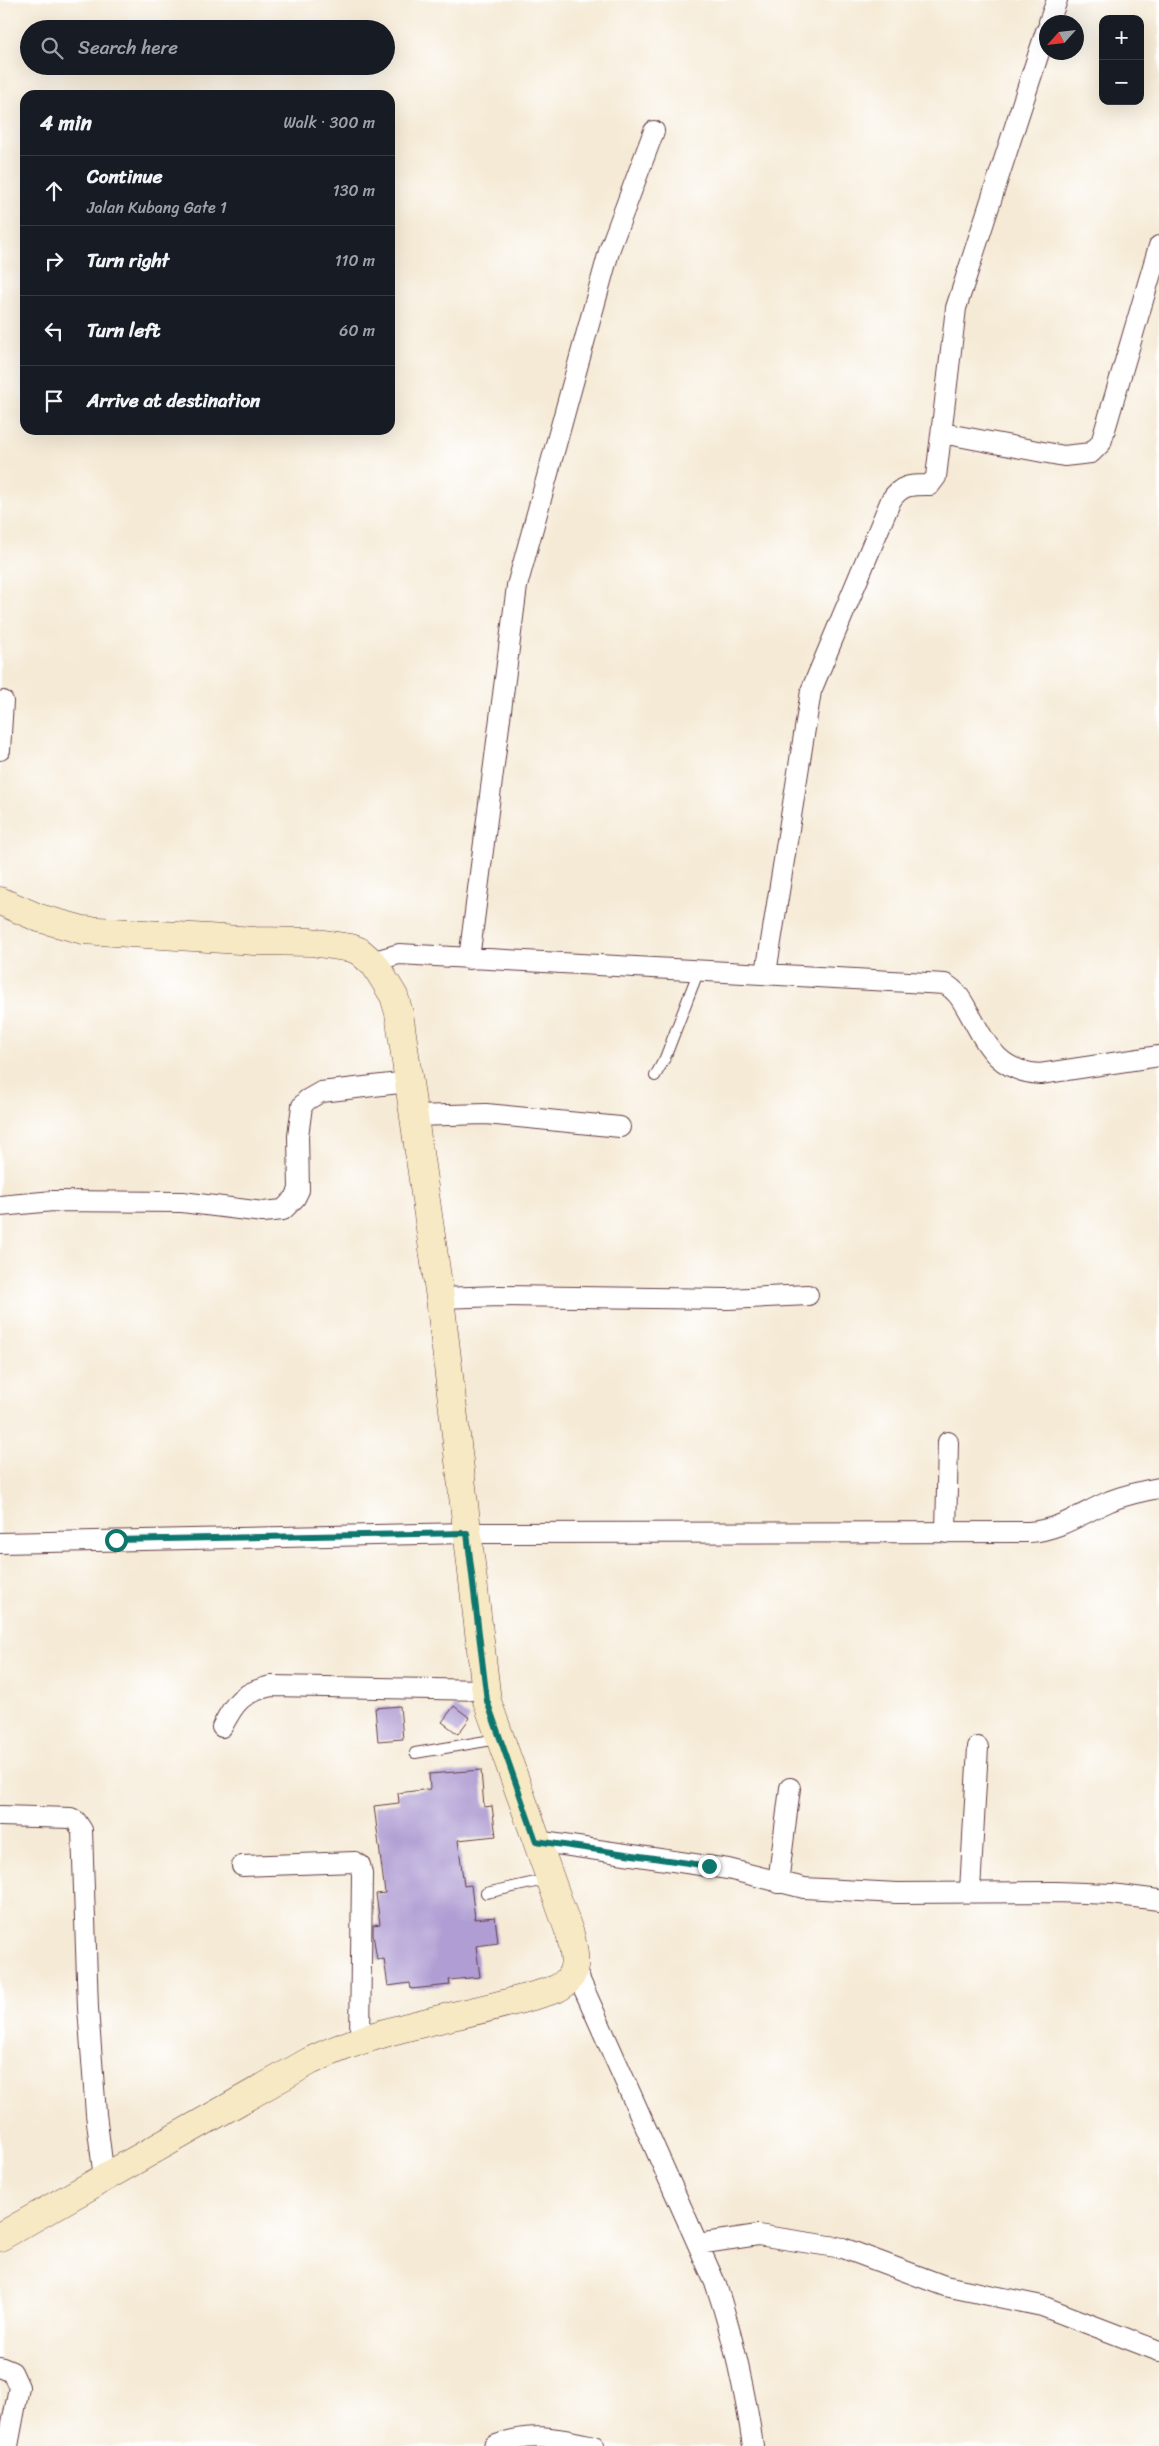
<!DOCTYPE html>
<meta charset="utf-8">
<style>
:root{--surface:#171b24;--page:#242831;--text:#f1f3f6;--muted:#9ea1a6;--line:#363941}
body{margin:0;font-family:Sriracha,sans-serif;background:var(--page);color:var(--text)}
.controls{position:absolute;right:15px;top:15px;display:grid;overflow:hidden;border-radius:10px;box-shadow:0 5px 20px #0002}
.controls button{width:45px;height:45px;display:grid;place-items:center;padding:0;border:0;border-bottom:1px solid var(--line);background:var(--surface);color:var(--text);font:25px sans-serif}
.compass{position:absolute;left:1039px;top:15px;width:45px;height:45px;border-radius:50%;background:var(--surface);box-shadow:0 5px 20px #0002;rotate:243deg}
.stop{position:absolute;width:15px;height:15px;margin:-11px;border:4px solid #0f766e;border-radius:50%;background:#fff}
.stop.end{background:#0f766e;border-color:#fff;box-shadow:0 1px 5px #0008}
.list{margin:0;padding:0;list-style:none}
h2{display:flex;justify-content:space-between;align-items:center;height:65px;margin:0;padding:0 20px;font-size:21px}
h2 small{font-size:16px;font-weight:400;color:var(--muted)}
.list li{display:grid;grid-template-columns:32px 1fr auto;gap:15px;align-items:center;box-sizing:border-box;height:70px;padding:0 20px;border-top:1px solid var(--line)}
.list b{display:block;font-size:19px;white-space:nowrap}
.list p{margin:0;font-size:16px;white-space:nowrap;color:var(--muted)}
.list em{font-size:16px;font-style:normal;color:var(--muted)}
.icon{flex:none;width:28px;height:28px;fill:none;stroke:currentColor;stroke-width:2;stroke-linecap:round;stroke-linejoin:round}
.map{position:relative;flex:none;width:1159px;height:2446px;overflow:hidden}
.search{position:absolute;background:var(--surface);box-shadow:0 5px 20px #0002;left:20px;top:20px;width:375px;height:55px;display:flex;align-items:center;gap:12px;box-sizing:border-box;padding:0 18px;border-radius:28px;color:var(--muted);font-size:19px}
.panel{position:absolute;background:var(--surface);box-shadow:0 5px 20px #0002;left:20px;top:90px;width:375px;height:345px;border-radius:15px}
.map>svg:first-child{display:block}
</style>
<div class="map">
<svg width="1159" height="2446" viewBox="0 0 1159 2446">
<rect width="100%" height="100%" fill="#fff"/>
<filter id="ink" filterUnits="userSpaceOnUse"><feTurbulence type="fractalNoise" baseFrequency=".02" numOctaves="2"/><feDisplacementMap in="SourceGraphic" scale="10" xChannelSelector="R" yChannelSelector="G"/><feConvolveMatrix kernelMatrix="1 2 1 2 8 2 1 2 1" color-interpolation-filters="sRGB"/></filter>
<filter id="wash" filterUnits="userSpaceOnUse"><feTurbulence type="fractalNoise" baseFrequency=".0096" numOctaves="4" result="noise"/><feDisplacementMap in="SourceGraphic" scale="20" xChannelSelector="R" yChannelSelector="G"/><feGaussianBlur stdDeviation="1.12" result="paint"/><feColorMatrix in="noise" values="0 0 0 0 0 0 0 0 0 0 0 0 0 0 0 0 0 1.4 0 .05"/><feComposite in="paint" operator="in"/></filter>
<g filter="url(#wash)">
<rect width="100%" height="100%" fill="#f5ead5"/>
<g id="blocks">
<!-- building -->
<path fill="#af9dd3" d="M400 1706 403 1739 378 1741 375 1708Z
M454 1706 470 1718 458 1734 442 1722Z
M481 1770 484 1807 492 1806 496 1836 458 1840 464 1886 471 1885 475 1919 495 1917 498 1943 476 1946 480 1977 449 1980 450 1985 411 1989 410 1983 388 1986 384 1959 377 1960 373 1934V1925L380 1924 376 1894 385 1893 374 1806 399 1803 398 1793 430 1789 429 1774Z"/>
</g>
</g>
<g filter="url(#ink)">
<use href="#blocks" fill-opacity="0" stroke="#643d44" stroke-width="1"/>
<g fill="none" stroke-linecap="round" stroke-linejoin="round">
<defs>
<path id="lane" d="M655 1076 665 1058 699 970
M415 1753 498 1739
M486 1893 549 1879"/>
<path id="street" d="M1049 22 1057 0
M942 433 1064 456 1091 453 1101 443 1159 246
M0 750 3 701
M469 959 517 586 610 248 654 131
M371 962 399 954 945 984C957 991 961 999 968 1011 987 1045 997 1071 1040 1074L1159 1056
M766 973 811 691 891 500C902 484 912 485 930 485L936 477 956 308 1046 31
M413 1116 486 1114 620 1127
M0 1206 53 1201 182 1202 263 1212 283 1210 295 1198 299 1190 298 1136 302 1106 307 1100 321 1092 408 1082
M440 1298 500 1296 728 1299 808 1295
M946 1533 948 1442
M0 1543 467 1533 1029 1532C1060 1530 1082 1513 1110 1501 1125 1495 1142 1491 1159 1488
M222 1727C235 1702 241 1693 271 1686L485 1690
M0 1816 71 1818 76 1821 82 1830 88 2008 96 2114 104 2178
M536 1841 728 1869 804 1888 897 1893 1056 1892 1111 1894 1159 1900
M242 1866 355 1862 360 1865 362 1874 360 2040
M778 1883 790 1788
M970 1891 978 1747
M575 1969 716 2285C732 2332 746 2396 753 2446
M698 2244 758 2235 843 2248 945 2286 1042 2306 1159 2351
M0 2367 12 2372 19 2387 8 2446
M494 2446C530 2431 557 2438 594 2446"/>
<path id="secondary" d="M0 901 39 918 83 930 255 941 311 942 351 948 359 951 375 965 394 996 399 1013 440 1298 487 1701 570 1934C576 1957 580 1977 556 1989 475 2016 388 2023 310 2061L0 2237"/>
</defs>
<!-- lane casing -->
<use href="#lane" stroke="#643d44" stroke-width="12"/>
<!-- street casing -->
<use href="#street" stroke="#643d44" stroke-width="22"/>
<!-- secondary casing -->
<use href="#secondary" stroke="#643d44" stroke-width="29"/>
<!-- lane -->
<use href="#lane" stroke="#fff" stroke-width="10"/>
<!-- street -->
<use href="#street" stroke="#fff" stroke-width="20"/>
<!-- secondary -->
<use href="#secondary" stroke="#f6e9c3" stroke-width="28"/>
</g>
</g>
<g fill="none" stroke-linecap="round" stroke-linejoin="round" filter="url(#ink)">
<!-- route -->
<path stroke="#0f766e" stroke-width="6" d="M116 1540 467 1533 487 1701 536 1841 709 1866"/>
</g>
</svg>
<div class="controls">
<button>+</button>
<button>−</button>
</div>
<svg class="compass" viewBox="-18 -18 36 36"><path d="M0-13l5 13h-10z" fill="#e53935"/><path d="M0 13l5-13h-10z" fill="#9ea1a6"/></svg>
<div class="stop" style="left:116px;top:1540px"></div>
<div class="stop end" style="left:709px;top:1866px"></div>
<div class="search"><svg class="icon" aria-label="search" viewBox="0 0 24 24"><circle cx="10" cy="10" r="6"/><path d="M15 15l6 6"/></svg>Search here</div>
<section class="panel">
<h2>4 min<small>Walk · 300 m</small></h2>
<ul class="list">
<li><svg class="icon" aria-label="ahead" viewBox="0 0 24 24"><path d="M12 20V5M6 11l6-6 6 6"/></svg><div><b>Continue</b><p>Jalan Kubang Gate 1</p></div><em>130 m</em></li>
<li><svg class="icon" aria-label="right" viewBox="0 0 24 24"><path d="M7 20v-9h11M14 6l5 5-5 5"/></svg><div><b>Turn right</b></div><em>110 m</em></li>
<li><svg class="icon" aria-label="left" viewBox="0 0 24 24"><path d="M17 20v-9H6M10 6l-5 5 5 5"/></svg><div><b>Turn left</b></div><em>60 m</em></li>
<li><svg class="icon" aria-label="arrive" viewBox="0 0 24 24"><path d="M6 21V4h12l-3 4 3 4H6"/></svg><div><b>Arrive at destination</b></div></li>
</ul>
</section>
</div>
